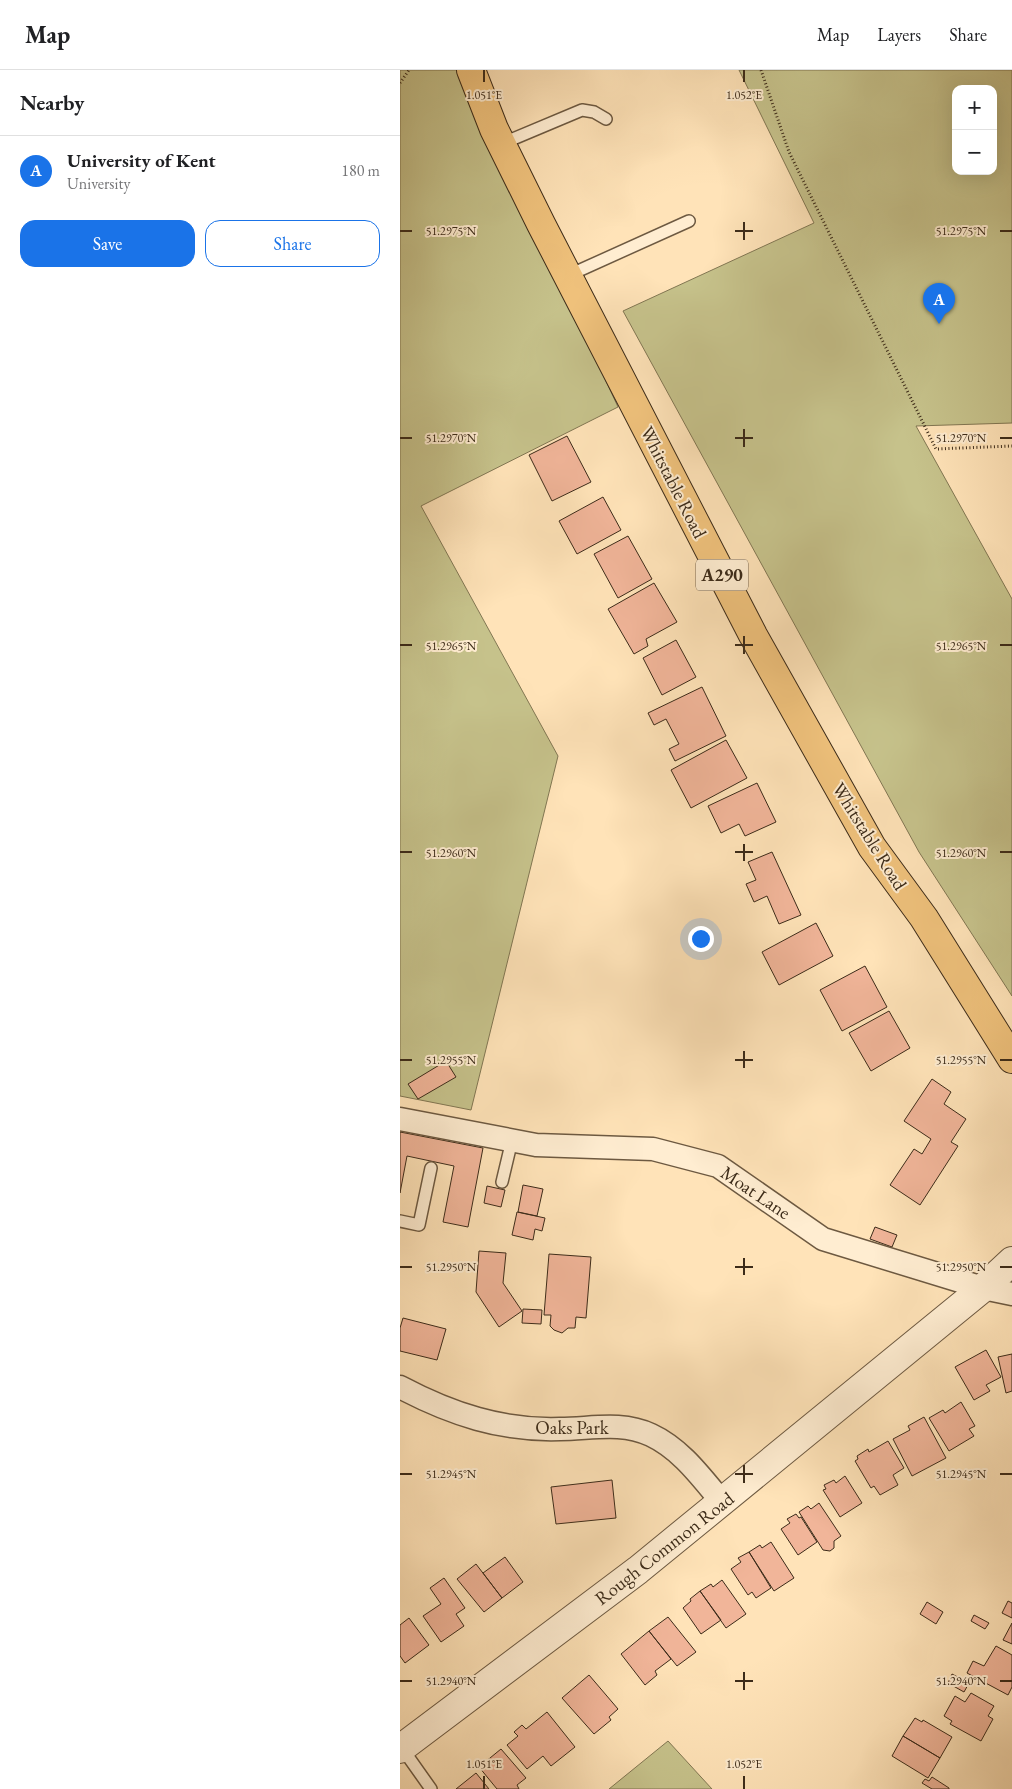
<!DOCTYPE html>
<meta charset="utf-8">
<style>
:root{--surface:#fff;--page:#f6f6f6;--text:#202124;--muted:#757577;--line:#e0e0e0;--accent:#1a73e8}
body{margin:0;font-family:"EB Garamond",serif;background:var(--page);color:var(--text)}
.controls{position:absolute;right:15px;top:15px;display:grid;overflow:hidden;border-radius:10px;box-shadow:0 5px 20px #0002}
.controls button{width:45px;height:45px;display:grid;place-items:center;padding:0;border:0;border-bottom:1px solid var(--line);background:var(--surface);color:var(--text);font:25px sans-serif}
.you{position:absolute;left:300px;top:868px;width:18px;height:18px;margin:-12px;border:4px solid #fff;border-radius:50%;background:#1a73e8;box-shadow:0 0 0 8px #1a73e833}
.badge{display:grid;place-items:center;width:32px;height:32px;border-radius:50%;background:var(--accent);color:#fff;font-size:16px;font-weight:700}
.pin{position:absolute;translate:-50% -41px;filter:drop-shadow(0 1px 2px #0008)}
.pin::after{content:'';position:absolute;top:26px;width:18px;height:15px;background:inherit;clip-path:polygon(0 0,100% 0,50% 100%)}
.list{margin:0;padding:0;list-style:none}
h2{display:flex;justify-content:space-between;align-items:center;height:65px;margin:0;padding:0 20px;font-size:21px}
h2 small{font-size:16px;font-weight:400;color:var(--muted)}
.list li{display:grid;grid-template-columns:32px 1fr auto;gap:15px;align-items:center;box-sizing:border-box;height:70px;padding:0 20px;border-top:1px solid var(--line)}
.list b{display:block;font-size:19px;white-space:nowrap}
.list p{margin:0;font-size:16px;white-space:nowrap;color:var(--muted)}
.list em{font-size:16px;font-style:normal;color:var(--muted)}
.actions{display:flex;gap:10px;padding:15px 20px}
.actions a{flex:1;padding:11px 0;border:1px solid var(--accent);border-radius:15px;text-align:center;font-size:18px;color:var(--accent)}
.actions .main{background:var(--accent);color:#fff}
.map{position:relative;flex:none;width:612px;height:1719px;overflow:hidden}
header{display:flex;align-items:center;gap:30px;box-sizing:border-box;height:70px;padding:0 25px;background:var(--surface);border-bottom:1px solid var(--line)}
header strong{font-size:24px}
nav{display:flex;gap:28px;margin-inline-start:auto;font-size:18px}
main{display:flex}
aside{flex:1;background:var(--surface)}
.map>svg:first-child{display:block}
</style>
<header>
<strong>Map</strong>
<nav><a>Map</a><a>Layers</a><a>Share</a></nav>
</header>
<main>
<aside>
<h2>Nearby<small></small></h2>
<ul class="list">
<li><span class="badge">A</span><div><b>University of Kent</b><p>University</p></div><em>180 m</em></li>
</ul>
<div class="actions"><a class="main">Save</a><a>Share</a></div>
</aside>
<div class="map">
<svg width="612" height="1719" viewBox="0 0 612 1719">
<rect width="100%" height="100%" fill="#ffe3b8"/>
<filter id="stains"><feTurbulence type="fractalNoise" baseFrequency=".004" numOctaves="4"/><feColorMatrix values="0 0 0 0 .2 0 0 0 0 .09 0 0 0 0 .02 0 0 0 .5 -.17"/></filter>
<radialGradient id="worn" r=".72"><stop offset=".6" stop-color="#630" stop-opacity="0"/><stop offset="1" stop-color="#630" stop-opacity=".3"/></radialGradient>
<!-- green -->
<path fill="#c6c28b" stroke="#817652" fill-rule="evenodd" d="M0 0H62L218 337 21 436 158 686 71 1040 0 1026Z
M339 0H612V353L516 356 612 529V926L519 782 223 241 414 153ZM556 19H593V101H556Z
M268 1671 312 1719H209Z"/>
<!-- building -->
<path fill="#f1b599" stroke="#3c2b19" d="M167 366 191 412 152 431 129 385Z
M203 427 221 460 177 484 159 451Z
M228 466 252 509 218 528 194 484Z
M254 513 277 552 246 569 248 576 234 584 208 539Z
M276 570 296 607 262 625 243 588Z
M302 617 326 666 275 691 269 679 279 674 266 649 254 655 248 643Z
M326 670 347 708 291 738 271 700Z
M357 713 376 752 345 766 339 754 321 763 308 736Z
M372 782 401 845 379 854 367 826 354 832 346 814 356 810 348 792Z
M416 853 433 886 379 915 362 882Z
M465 896 487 937 442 961 420 920Z
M489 941 510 978 471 1001 449 963Z
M46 991 56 1007 18 1029 8 1014Z
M532 1009 551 1022 544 1034 566 1049 551 1072 558 1076 520 1135 490 1115 514 1079 522 1084 531 1069 504 1051Z
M0 1062 83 1078 68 1157 43 1152 54 1096 7 1086 0 1123Z
M123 1115 143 1119 137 1146 118 1142Z
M87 1116 105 1120 101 1137 84 1133Z
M117 1142 145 1148 142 1161 135 1159 133 1170 112 1165Z
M475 1157 497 1165 492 1177 470 1169Z
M79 1181 106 1183 103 1213 122 1241 99 1257 76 1222Z
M149 1184 191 1187 186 1248 176 1247 175 1258H168L162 1263 154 1260 150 1256 151 1245H144Z
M123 1239 142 1240 141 1254 122 1253Z
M3 1248 46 1259 37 1290 0 1281V1258Z
M586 1280 601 1307 586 1315 590 1321 574 1330 555 1297Z
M612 1284V1321L606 1323 598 1287Z
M561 1332 575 1356 569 1359 574 1366 549 1381 529 1348 543 1340 545 1343Z
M524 1347 546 1388 512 1406 493 1369 510 1360 508 1356Z
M488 1371 504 1398 493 1405 498 1415 480 1425 474 1416 471 1418 455 1391 458 1389 457 1386 468 1379 469 1382Z
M445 1406 462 1433 440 1447 423 1420 426 1419 424 1415 434 1410 436 1413Z
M212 1410 216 1448 156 1454 151 1417Z
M419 1433 441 1466 434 1471V1478L430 1481 423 1480 399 1442 408 1436 411 1439Z
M396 1444 399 1448 401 1447 417 1472 398 1485 381 1459 390 1453 387 1449Z
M371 1472 394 1508 374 1521 349 1482 360 1475 362 1478Z
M349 1482 371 1518 356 1528 352 1522 348 1525 331 1499 341 1492 338 1488Z
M105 1487 123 1512 102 1528 83 1503Z
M76 1494 102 1528 84 1542 57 1509Z
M44 1508 65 1538 56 1544 64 1556 41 1572 23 1546 41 1534 30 1518Z
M322 1510 346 1544 326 1558 300 1521 311 1514 313 1517Z
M300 1521 321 1550 301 1564 283 1538 291 1531 290 1529Z
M608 1531 612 1533V1548L602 1543Z
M527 1532 543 1542 536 1554 520 1544Z
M574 1545 589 1553 585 1559 571 1551Z
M268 1547 296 1582 277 1596 249 1561Z
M9 1548 29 1575 5 1593 0 1586V1555Z
M612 1553V1574L603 1570Z
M249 1561 271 1589 255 1601 257 1605 245 1615 221 1584Z
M596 1576 612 1585V1617L608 1625 567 1603 573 1591 584 1596Z
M552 1604 569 1613 564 1622 548 1613Z
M189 1605 218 1639 209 1647 211 1650 194 1664 162 1628Z
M571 1623 594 1636 588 1646 593 1649 581 1671 550 1654 552 1651 544 1646 555 1626 565 1632Z
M147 1642 175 1677 151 1696 143 1686 127 1699 107 1675 118 1666 114 1662 122 1655 126 1659Z
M515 1648 522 1652 523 1650 552 1667 540 1688 503 1666Z
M503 1666 540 1688 528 1708 492 1686Z
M101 1679 126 1708 117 1715 119 1719H97L79 1697Z
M76 1703 89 1719H56Z
M532 1707 549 1718V1719H532L522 1713 525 1709 529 1711Z"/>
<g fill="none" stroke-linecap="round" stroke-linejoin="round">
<defs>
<path id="service" d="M101 74 182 40 194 42 206 49
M167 206 289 151
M102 1112 112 1070
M0 1151 19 1155 31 1098
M2 1678 31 1719"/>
<path id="minor" d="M0 1049 136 1075 253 1079 318 1096 423 1169 583 1218 612 1224
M0 1317C51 1344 102 1361 160 1359 191 1359 221 1351 251 1365 281 1379 301 1407 322 1432"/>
<path id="tertiary" d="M0 1679 238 1500 583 1218 612 1191"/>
<path id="primary" d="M71 0 94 59 141 154 353 565 472 777 524 848 612 989"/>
</defs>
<!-- service casing -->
<use href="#service" stroke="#6d5941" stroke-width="14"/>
<!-- minor casing -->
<use href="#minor" stroke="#6d5941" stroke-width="25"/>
<!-- tertiary casing -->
<use href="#tertiary" stroke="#6d5941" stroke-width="30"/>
<!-- primary casing -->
<use href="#primary" stroke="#3c2b19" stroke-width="30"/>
<!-- path -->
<path stroke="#3c2b19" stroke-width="3" stroke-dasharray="1 2.5" stroke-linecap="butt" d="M361 0 389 82 536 379 612 376
M0 13 9 0"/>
<!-- service -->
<use href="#service" stroke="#ffedd1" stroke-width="11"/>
<!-- minor -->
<use href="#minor" stroke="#ffedd1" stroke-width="22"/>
<!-- tertiary -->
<use href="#tertiary" stroke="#ffedd1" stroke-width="28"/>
<!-- primary -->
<use href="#primary" stroke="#f0c27c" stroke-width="28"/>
</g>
<!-- ticks -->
<path fill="none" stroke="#3c2b19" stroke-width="2" d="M84 0V12M344 0V12M344 152V170M0 161H12M335 161H353M600 161H612M344 359V377M0 368H12M335 368H353M600 368H612M344 566V584M0 575H12M335 575H353M600 575H612M344 774V791M0 782H12M335 782H353M600 782H612M344 981V998M0 990H12M335 990H353M600 990H612M344 1188V1205M0 1197H12M335 1197H353M600 1197H612M344 1395V1413M0 1404H12M335 1404H353M600 1404H612M344 1602V1620M0 1611H12M335 1611H353M600 1611H612M84 1706V1719M344 1706V1719"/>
<g text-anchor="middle" stroke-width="4" stroke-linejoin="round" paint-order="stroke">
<!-- shield labels -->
<rect fill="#ffedd1" stroke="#766550" stroke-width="1" x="296" y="489.5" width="52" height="31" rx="4"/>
<g font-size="18" font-weight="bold" fill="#3c2b19">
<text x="322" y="511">A290</text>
</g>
<!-- street labels -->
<g font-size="19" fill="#3c2b19" stroke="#ffedd1">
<text transform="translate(274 412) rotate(63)" y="7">Whitstable Road</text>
<text transform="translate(470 766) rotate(58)" y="7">Whitstable Road</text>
<text transform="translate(356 1122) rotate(34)" y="7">Moat Lane</text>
<text x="172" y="1364">Oaks Park</text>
<text transform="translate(264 1478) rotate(-38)" y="7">Rough Common Road</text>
</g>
</g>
<g font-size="12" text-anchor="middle" fill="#3c2b19" stroke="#ffedd1" stroke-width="4" stroke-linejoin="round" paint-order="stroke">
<text x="84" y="29">1.051°E</text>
<text x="344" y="29">1.052°E</text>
<text x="51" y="165">51.2975°N</text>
<text x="561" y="165">51.2975°N</text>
<text x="51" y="372">51.2970°N</text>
<text x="561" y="372">51.2970°N</text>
<text x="51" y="580">51.2965°N</text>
<text x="561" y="580">51.2965°N</text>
<text x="51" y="787">51.2960°N</text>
<text x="561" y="787">51.2960°N</text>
<text x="51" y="994">51.2955°N</text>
<text x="561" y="994">51.2955°N</text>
<text x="51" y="1201">51.2950°N</text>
<text x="561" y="1201">51.2950°N</text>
<text x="51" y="1408">51.2945°N</text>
<text x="561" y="1408">51.2945°N</text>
<text x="51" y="1615">51.2940°N</text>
<text x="561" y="1615">51.2940°N</text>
<text x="84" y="1698">1.051°E</text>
<text x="344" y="1698">1.052°E</text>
</g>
<rect width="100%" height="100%" filter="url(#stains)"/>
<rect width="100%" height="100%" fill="url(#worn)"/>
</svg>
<div class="controls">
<button>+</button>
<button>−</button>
</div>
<div class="you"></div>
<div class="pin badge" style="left:539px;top:254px">A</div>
</div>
</main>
